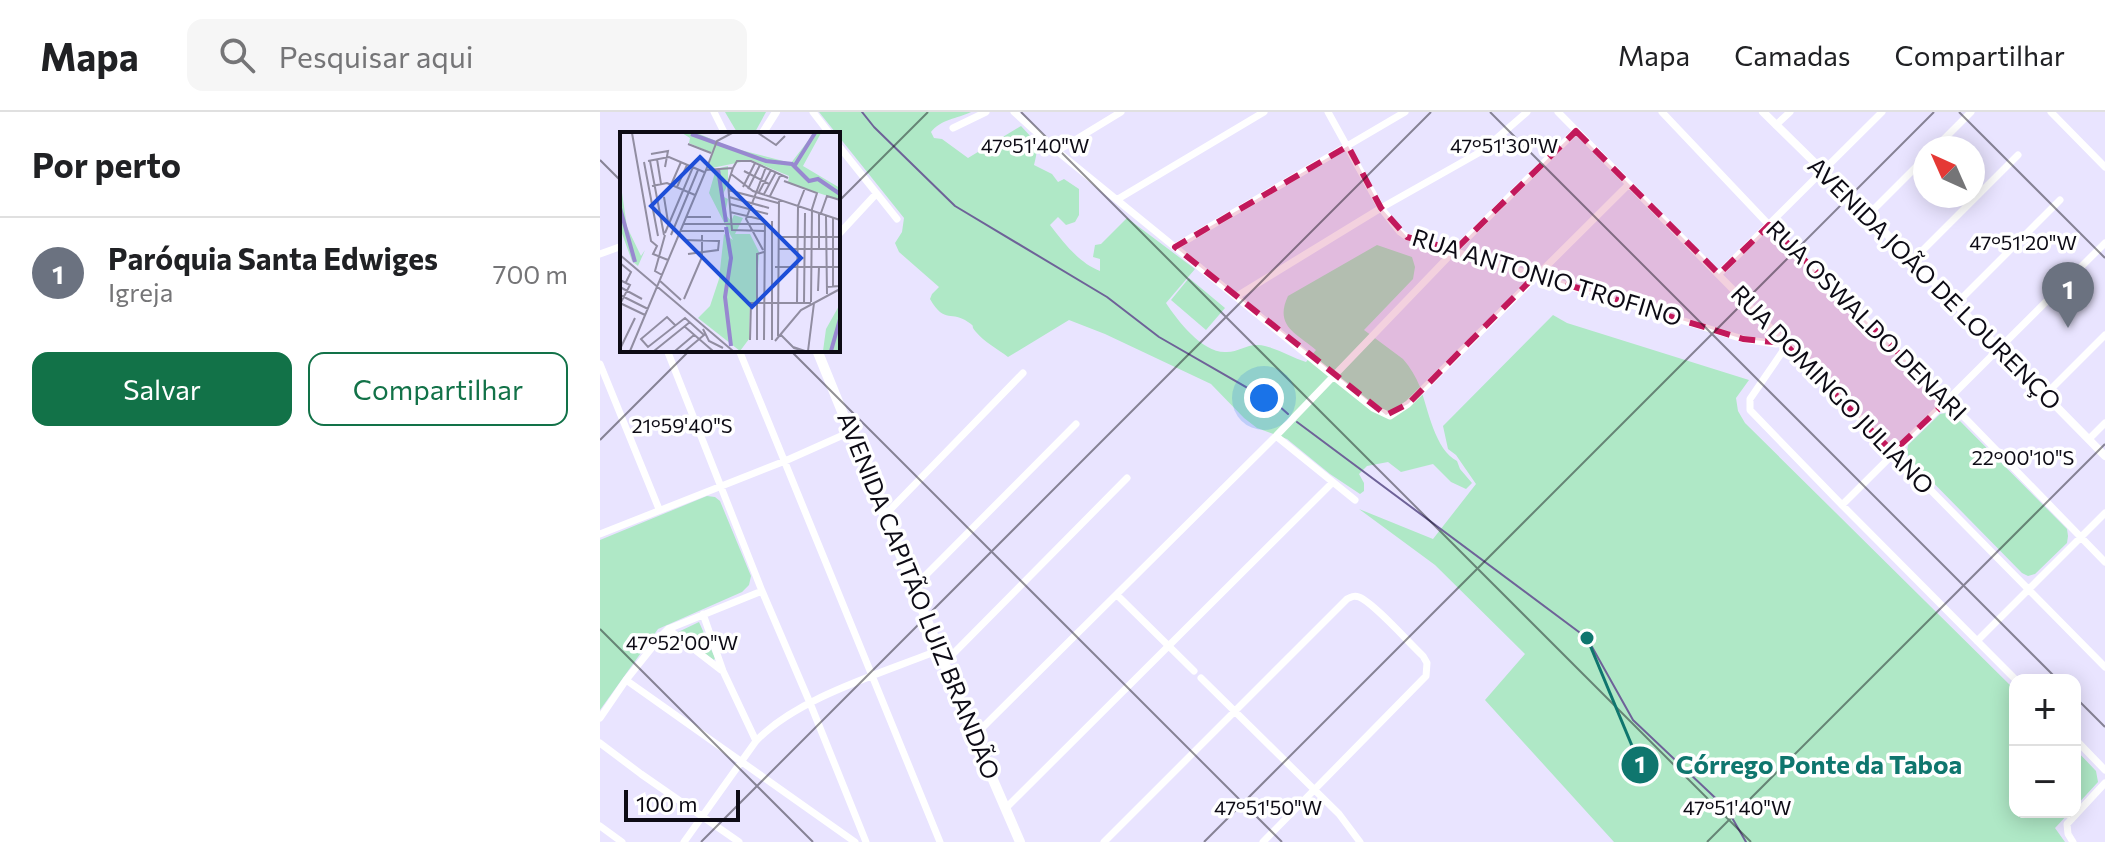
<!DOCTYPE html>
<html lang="pt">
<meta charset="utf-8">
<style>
:root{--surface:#fff;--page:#f6f6f6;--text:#202124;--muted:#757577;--line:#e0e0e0;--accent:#127248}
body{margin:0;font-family:Commissioner,sans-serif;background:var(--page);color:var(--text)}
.controls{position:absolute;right:24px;bottom:24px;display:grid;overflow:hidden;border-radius:16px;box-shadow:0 4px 20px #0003}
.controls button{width:72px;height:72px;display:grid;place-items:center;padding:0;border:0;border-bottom:2px solid var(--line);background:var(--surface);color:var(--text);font:40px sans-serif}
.compass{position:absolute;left:1313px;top:24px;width:72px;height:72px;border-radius:50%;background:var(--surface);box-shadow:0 4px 20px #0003;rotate:315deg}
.scale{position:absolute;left:24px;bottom:20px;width:116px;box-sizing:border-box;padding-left:8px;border:4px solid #0d0b15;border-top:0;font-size:22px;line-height:28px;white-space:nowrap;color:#0d0b15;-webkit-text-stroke:6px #fff;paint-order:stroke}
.you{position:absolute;left:664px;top:286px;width:28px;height:28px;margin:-20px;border:6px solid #fff;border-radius:50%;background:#1a73e8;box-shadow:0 0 0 12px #1a73e833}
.badge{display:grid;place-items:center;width:52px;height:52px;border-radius:50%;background:var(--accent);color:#fff;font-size:26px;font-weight:700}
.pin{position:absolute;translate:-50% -66px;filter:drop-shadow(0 2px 4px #0008)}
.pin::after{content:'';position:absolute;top:42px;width:28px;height:24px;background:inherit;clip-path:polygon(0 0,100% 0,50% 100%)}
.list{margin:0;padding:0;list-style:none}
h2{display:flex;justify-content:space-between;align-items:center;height:104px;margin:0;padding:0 32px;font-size:34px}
h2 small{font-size:26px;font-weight:400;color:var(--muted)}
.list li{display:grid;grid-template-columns:52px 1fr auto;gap:24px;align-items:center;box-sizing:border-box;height:112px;padding:0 32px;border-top:2px solid var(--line)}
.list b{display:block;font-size:30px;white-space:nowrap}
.list p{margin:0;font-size:26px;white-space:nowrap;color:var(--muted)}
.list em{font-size:26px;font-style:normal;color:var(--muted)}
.actions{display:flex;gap:16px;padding:24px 32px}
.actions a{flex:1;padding:18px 0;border:2px solid var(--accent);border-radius:16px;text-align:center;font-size:28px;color:var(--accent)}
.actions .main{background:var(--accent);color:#fff}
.icon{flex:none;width:44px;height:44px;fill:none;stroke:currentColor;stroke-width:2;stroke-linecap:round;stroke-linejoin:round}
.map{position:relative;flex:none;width:1505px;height:730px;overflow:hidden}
header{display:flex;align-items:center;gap:48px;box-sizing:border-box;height:112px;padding:0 40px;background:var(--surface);border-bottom:2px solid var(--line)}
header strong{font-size:38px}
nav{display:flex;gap:44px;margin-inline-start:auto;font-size:28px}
.search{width:560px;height:72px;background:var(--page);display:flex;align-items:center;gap:20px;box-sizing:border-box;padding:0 28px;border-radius:16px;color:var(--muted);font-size:30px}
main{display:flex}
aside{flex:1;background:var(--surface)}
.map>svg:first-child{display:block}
</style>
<header>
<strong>Mapa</strong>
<div class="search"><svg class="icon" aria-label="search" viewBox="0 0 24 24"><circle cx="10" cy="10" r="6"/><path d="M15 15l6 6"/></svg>Pesquisar aqui</div>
<nav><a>Mapa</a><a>Camadas</a><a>Compartilhar</a></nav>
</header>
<main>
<aside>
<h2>Por perto<small></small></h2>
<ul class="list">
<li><span class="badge" style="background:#6b7280">1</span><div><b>Paróquia Santa Edwiges</b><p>Igreja</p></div><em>700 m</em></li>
</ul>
<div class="actions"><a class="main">Salvar</a><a>Compartilhar</a></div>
</aside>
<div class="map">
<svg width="1505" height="730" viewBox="0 0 1505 730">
<rect width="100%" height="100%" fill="#e9e4ff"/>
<!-- green -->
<path fill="#afe8c6" d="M125 0H166L154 22H138Z
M219 0H371C357 7 341 7 331 20L334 26 342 27 368 46 421 14C436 31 440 30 434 53L452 62 458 70 464 67 479 77V103L475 110 466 113 458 105 450 113C463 130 479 151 500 159V147L493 145 495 133 501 132 527 106 595 157 566 191C578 209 603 242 627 240 638 240 648 232 658 233 674 234 690 245 706 250L716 238C696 221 674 214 688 184L777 133 812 145 815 155 813 167 764 218 803 247C810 255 816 265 820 275 828 297 835 338 857 349L860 357 872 371 866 377 851 370 833 352 801 360 788 350 767 354 759 362 764 371V379L760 382 730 362 687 327 657 316 644 306 611 272 505 222 469 208 408 245C398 237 384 230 376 220 369 212 377 216 368 210 352 198 345 213 330 187L332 182 339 175 299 140 295 131 302 120 304 106Z
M589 166 625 196 606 218 571 188Z
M953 203 967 211 1149 268 1136 286 1138 299 1145 311 1415 578V700H1470L1455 716 1465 730H1014L885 588 925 542 835 453 759 397 833 427 876 372 856 343 848 337 843 314Z
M1346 301 1353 302 1467 417 1468 424 1467 431 1435 462 1428 464 1422 461 1309 346 1307 340 1308 333 1340 302Z
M107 384 115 385 120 389 151 464 149 473 142 480 58 517 0 598V428Z
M99 510 115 546 114 548 76 521Z
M1475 637 1496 659 1498 670 1475 695Z"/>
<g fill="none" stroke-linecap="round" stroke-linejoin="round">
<!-- stream -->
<path stroke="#6e6298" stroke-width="2" d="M262 0 274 15 355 94 507 185 559 225 679 294 688 302
M697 310 987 526 1033 608 1127 697 1146 730"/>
<!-- minor -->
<path stroke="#fff" stroke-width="7" d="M114 0 125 22
M213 0 230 22
M414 0 457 39 733 264 773 296 790 304 808 292 1029 72
M728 0 781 96 800 120 807 125 1143 227 1176 232 1185 231
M958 0 1505 555
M1062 0 1169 113 1367 308 1505 450
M1451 0 1505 55
M1176 13 1190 0
M353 16 386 0
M238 33 297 107
M1335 36 1371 0
M457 39 521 0
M518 87 664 0
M1268 103 1325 46
M238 123 276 82
M575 135 805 0
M0 142 22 134
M1313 148 1418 43
M1119 162 1282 0
M637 184 781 96 882 39 927 0
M1355 193 1460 88
M1187 233 1150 287V298L1242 393 1416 568
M67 238 162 479 210 591 266 730
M139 238 340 730
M0 252 59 397
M1445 283 1505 223
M676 324 755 388
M1489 327 1505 311
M1242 393 1505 131
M285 403 423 261
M0 422 185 349 250 320
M314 475 476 312
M517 483 594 559
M103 502 123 559 156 629
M68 517 121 558
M1377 529 1505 401
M345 550 527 366
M601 566 739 702 760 730
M26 568 255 730
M0 606 26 568 62 523 68 517 162 479
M374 624 676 324 855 138 976 19
M1475 627 1505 658
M0 631 41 662 139 730
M405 697 732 371
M0 714 22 730
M84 730 156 629C198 585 283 561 339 538
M504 730 747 487C752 485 753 483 759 485 773 490 810 532 823 544L827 551 826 564 663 730
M1473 730 1468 722 1467 712 1505 671"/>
<!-- tertiary -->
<path stroke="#fff" stroke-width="8" d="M1163 0 1268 103 1505 344
M162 22 176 0"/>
<!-- secondary -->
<path stroke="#fff" stroke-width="10" d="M217 238 374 624 420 730"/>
</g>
<!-- marked area -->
<path fill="#c2185b" fill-opacity="0.2" stroke="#c2185b" stroke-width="6" stroke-dasharray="16 10" stroke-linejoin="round" d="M976 19 1119 162 1169 113 1347 289 1293 340 1184 231 1143 227 936 163 808 292 786 303 575 135 748 34 781 96 807 125 855 138Z"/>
<!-- ticks -->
<path fill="none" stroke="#0d0b15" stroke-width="2" stroke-opacity="0.45" d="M421 0 1151 730M890 0 1458 568M1359 0 1505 146M0 48 22 70M238 90 328 0M190 238 682 730M0 328 90 238M0 517 213 730M1475 585 1505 615M101 730 831 0M604 730 1334 0M1107 730 1505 332"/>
<g text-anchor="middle" stroke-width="7" stroke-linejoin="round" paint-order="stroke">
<!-- street labels -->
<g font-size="24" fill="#0d0b15" stroke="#fff">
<text transform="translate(947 166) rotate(17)" y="8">RUA ANTONIO TROFINO</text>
<text transform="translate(1334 172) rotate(45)" y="8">AVENIDA JOÃO DE LOURENÇO</text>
<text transform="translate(1266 209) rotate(45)" y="8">RUA OSWALDO DENARI</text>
<text transform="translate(1232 278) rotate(46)" y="8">RUA DOMINGO JULIANO</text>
<text transform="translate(318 484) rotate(68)" y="8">AVENIDA CAPITÃO LUIZ BRANDÃO</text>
</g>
</g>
<!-- overview -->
<g transform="translate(20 20)">
<rect width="220" height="220" fill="#e9e4ff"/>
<path d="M62 1H77L113 16 171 31 194 1H201L183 34 220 56V68L168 51 169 44 131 28 87 37 92 21 69 11 70 6ZM108 34V48L101 49 107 54 102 64 108 67 105 82 111 89 114 83 123 86 115 102H130L139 120 136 170 130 171 129 207 120 219 78 186 90 174 99 147 104 102 113 108 89 61 96 37ZM0 47 7 95 21 124 25 118 18 134 12 129 0 96ZM220 172V219H203L206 197Z" fill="#afe8c6"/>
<path fill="none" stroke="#9888d0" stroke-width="4" d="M71 2 146 29 172 32 189 49 198 47 220 62M175 33 195 1M98 37 106 90M0 76 15 130M106 95 111 126 105 165 111 214M211 219 220 187"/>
<path fill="none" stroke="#918da1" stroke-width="2" d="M12 1 31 109 37 114 33 122 48 128M138 1 156 13 165 4M68 12 91 21M31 22 48 19 45 35M37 27 41 52M28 29 49 25 84 40M30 29 44 103M24 30 38 104M86 38 97 9 112 1M86 38 113 36M124 39 149 52M111 42 133 59 220 88M164 49 197 61 192 77 191 170M51 53 61 30M32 54 47 51 75 63M57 55 67 33M123 55 135 31M128 57 140 33M108 58 158 71M139 60 151 38M144 62 156 40M150 64 161 42M44 65 48 90M109 65 149 76M110 72 148 82M110 80 144 88M201 81 207 64 220 68M206 84 207 162M66 85H91M152 89V208M63 92H144M60 99H104M144 99 112 98 108 51 113 36 117 29H131L168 46M45 101 73 35M51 103 78 38M159 105H220M63 108 99 109 98 118 68 122M158 117H220M199 117V81M143 118 126 87 146 35M0 123 113 219M0 131 11 140 6 150M155 135H220M42 143 35 139 45 103M0 148 10 153 0 172M39 148 61 168M0 155 22 167M206 155 219 154 220 109M213 155V86M198 159 199 135M0 163 28 177M64 167 82 125V103M0 171 25 183M177 171 178 74 185 56M184 171 185 81M55 193 47 185 21 207 28 215 65 186 84 203 65 219M64 194 93 219M83 197 89 209 103 216M161 203 174 216 185 219 173 215M158 204 159 67M130 208 131 171H191M137 208V122L144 120M144 208 145 88M155 209 181 178 220 157M0 217 15 186M10 219 86 38M34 219 70 190M55 219 74 203M188 219 194 171"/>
<path fill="#1d4ed8" fill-opacity="0.15" stroke="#1d4ed8" stroke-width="4" d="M80 25 181 126 132 175 31 74Z"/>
<rect width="220" height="220" fill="none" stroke="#0d0b15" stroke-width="4"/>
</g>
<g font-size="20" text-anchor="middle" fill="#0d0b15" stroke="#fff" stroke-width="7" stroke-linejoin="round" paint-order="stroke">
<text x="435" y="41">47°51'40"W</text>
<text x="904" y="41">47°51'30"W</text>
<text x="1423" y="138">47°51'20"W</text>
<text x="82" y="321">21°59'40"S</text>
<text x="1423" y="353">22°00'10"S</text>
<text x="82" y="538">47°52'00"W</text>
<text x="668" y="703">47°51'50"W</text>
<text x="1137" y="703">47°51'40"W</text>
</g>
<!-- callouts -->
<path fill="none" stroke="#0f766e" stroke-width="3" d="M987 526L1040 653"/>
<g fill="#0f766e" stroke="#fff" stroke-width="3">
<circle cx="987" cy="526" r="8"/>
<circle cx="1040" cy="653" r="20"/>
</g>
<g font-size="24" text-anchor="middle" font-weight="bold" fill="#fff">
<text x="1040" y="661">1</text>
</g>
<g font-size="26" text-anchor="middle" font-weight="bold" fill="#0f766e" stroke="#fff" stroke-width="7" stroke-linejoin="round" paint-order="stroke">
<text x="1219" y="662">Córrego Ponte da Taboa</text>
</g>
</svg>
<div class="controls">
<button>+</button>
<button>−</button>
</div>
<svg class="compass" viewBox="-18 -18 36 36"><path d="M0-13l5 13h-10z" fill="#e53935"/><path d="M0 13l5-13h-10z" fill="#757577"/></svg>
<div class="scale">100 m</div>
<div class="you"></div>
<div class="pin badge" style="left:1468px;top:216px;background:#6b7280">1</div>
</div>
</main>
